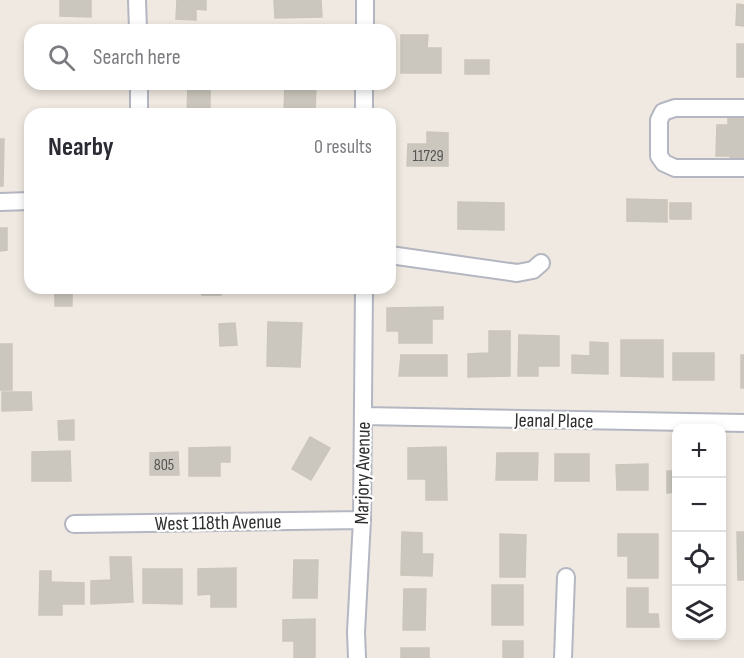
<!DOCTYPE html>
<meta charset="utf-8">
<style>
:root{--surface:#fff;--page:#f7f7f7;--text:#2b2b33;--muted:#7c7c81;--line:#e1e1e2}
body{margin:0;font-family:"Sofia Sans Condensed",sans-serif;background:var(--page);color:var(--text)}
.controls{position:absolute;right:18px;bottom:18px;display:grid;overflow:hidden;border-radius:12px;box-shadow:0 3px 9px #0003}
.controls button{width:54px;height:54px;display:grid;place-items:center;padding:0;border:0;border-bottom:2px solid var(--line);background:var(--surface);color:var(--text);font:30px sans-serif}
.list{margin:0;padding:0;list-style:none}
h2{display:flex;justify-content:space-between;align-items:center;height:78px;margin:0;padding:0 24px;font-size:26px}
h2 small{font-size:20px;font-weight:400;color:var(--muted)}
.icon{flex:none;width:33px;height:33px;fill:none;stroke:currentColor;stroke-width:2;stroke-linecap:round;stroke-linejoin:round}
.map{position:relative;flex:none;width:744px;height:658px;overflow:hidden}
.search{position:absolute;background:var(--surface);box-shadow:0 3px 9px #0003;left:24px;top:24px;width:372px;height:66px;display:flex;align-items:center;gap:15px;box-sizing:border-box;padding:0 21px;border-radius:18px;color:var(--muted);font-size:22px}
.panel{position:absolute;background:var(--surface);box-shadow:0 3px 9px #0003;left:24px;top:108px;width:372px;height:186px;border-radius:18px}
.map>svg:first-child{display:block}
</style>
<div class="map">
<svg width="744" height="658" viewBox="0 0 744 658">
<rect width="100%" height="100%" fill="#efe9e1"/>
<!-- building -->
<path fill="#cbc7bf" stroke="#cbc5ba" stroke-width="1.5" d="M60 0H91V17L60 16Z
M177 0H206V10L196 9V20L176 19Z
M274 0H321L322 17 275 18Z
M737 4 744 5V26L736 25Z
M401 35H428L427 48H441V73H401Z
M737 44H744V77H737Z
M465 60H489V74H465Z
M285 84H316L315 114H284Z
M188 86 210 87V114H187Z
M728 114 744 115V163H730V156H716L717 125H728Z
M427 132 448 133V166H407L408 144H427Z
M0 139H4L3 186H0Z
M627 199 667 200V222L627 221Z
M458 202 504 203V230L458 229Z
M670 203H691V219H670Z
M0 228H7V250L0 251Z
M55 288H72V306H55Z
M202 288H221V295H202Z
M443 307V319H432V343H399V331H387V308Z
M268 322 302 323 300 367 267 366Z
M235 323 237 345 220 346 219 324Z
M489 331H510V376L468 377V354L489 353Z
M519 335 559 336V366H538V376H518Z
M621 340H663V377L621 376Z
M590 342 608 343V374L572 373V355L590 356Z
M0 344H12V390H0Z
M673 353H714V380H673Z
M401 355H447V376H399Z
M741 355H744V388H741Z
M2 392H31L32 410 2 411Z
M74 420V440H59L58 421Z
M310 437 330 448 311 480 292 469Z
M230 447V462H220V476H189V448Z
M446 447 447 500H426V479H408V448Z
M70 451 71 481H32V452Z
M178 452 179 475H150V453Z
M497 453H538L537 480H496Z
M555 454H589V481H555Z
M648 464V490H617L616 465Z
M667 471H676V492L667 493Z
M402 532 422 533V554H433L432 576 401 575Z
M737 532H744V580H738Z
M500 534 526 535 525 577H500Z
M618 534H658V578H628V556H618Z
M110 557H131L133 602 91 604V581L111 580Z
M294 560H318L317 598H293Z
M236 568V607H211V594L198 595V569Z
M143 569H182V604L143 603Z
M40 571H51V582L84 583V604H62V615H39Z
M492 585H523V625H492Z
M627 588H648V614H658L659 627H627Z
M404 589H426L425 630H403Z
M315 619V658H294V641H283V620Z
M503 641H523V658H503Z
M401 648H429V658H401Z"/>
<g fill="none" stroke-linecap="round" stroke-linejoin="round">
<defs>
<path id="minor" d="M137 0 138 30
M365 30V0
M139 84V114
M744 108H675L663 112 659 120V156L664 163 675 168H744
M364 114V84
M0 202 30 201
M390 255 517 273 533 270 541 263
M363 416 744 423
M74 524 362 520
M357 658 356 632 362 520 364 288
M563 658 566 577"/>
</defs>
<!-- minor casing -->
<use href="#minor" stroke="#b4b7c1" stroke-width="20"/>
<!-- minor -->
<use href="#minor" stroke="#fff" stroke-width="16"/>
</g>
<g text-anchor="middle" stroke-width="4.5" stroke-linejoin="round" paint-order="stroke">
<!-- number labels -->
<g font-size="16" fill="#555452">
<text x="428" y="161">11729</text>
<text x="164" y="470">805</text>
</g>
<!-- street labels -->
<g font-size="20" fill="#2e2e2e" stroke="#fff">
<text transform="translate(554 420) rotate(1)" y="7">Jeanal Place</text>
<text transform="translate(362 473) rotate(-89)" y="7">Marjory Avenue</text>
<text transform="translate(218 522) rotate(-1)" y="7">West 118th Avenue</text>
</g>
</g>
</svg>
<div class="controls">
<button>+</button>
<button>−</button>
<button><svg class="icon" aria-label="locate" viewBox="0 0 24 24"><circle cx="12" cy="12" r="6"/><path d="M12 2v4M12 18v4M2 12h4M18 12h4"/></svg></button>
<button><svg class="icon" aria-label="layers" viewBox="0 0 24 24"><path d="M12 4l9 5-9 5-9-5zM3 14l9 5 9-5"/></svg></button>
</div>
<div class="search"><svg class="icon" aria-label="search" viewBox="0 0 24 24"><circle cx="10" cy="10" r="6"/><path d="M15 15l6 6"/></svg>Search here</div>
<section class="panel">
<h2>Nearby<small>0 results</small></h2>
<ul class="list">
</ul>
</section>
</div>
